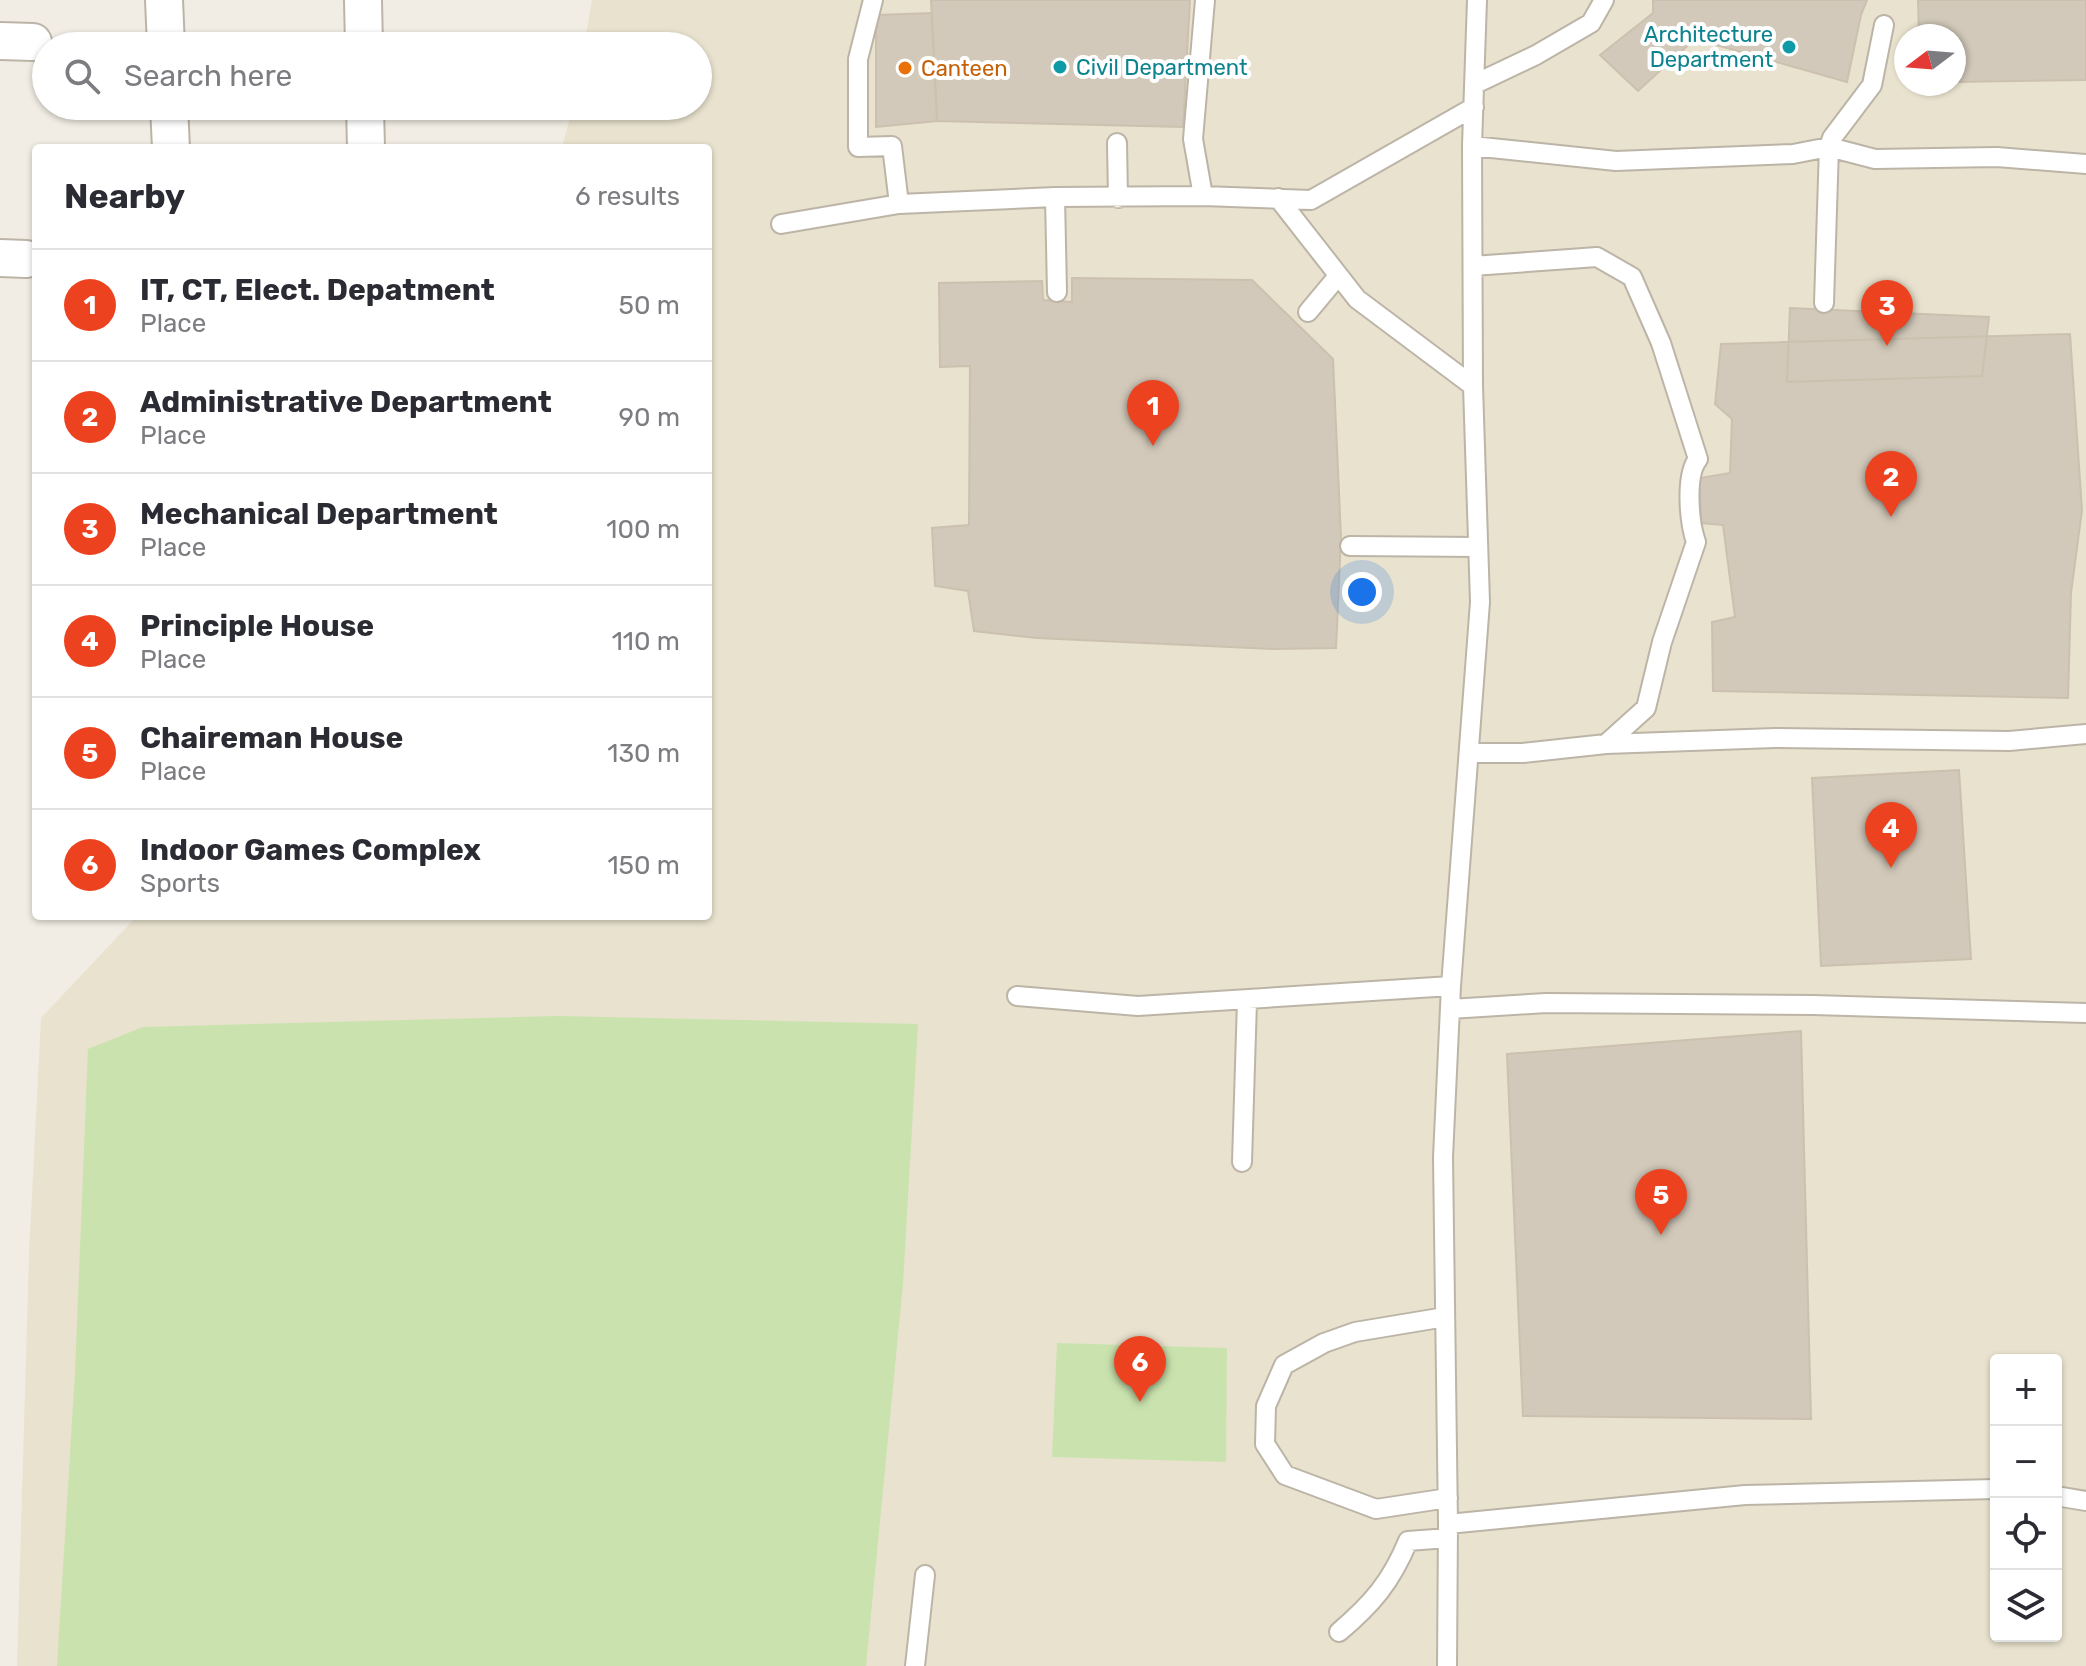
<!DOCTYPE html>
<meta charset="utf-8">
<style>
:root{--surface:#fff;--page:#f7f7f7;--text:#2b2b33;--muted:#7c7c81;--line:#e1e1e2;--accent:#ed421f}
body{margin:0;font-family:Rubik,sans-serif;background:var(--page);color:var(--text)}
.controls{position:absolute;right:24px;bottom:24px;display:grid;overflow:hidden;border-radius:8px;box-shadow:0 2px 6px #0004}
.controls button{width:72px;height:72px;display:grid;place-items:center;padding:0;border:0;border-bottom:2px solid var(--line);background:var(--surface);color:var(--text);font:40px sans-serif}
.compass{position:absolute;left:1894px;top:24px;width:72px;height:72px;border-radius:50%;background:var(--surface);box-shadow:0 2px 6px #0004;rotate:254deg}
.you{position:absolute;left:1362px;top:592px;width:28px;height:28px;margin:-20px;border:6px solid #fff;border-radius:50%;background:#1a73e8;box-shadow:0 0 0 12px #1a73e833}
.badge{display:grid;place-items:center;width:52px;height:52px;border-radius:50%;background:var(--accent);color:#fff;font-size:26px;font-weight:700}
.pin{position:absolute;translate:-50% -66px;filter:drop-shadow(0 2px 4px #0008)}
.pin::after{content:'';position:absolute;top:42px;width:28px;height:24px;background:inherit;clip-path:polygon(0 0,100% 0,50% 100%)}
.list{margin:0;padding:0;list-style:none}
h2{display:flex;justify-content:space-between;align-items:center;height:104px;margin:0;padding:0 32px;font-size:34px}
h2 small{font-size:26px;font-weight:400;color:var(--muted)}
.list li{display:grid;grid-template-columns:52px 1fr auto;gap:24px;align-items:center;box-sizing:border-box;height:112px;padding:0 32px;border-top:2px solid var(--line)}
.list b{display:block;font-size:30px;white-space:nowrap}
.list p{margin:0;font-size:26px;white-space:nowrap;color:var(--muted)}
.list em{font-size:26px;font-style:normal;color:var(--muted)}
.icon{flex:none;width:44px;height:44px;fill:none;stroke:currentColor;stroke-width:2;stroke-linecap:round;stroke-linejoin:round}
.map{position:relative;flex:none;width:2086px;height:1666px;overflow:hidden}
.search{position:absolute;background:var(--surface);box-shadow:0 2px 6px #0004;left:32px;top:32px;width:680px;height:88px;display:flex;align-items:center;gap:20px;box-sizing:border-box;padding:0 28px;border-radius:44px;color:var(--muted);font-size:30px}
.panel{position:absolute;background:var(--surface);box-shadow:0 2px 6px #0004;left:32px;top:144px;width:680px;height:776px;border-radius:8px}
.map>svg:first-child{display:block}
</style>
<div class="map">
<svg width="2086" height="1666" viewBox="0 0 2086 1666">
<rect width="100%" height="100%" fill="#f1ede4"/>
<!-- education -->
<path fill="#e9e2ce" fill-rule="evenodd" d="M592 0H2086V1666H17L29 1254 41 1018 137 916H708V148H562L573 106H698V46H584ZM1906 36H1954V84H1906ZM1996 1360H2056V1636H1996Z"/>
<!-- green -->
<path fill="#cae3ae" d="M558 1016 918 1024 903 1284 866 1666H57L75 1372 88 1049 143 1027Z
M1057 1343 1227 1348 1226 1462 1052 1457Z"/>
<!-- building -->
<path fill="#d2c9ba" stroke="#ccc1ae" stroke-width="2" d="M931 0H1190L1183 127 937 121Z
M1653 0H1867L1861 15 1847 82 1695 39 1638 91 1600 55 1653 13Z
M1918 0H2086V80L1954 82V36H1919Z
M932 13 937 121 876 127V15Z
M1072 278 1252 280 1333 359 1341 538 1336 648 1272 649 1037 638 974 631 968 591 935 586 932 528 969 525 970 366 940 367 939 283 1042 281 1043 300 1072 302Z
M1790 308 1989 317 1982 376 1787 382Z
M2070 334 2082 510 2071 593 2068 698 1713 691 1712 622 1735 617 1723 525 1701 523 1700 478 1730 473 1732 419 1715 404 1721 344Z
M1959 770 1971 959 1821 966 1812 778Z
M1801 1031 1811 1419 1523 1416 1507 1054Z"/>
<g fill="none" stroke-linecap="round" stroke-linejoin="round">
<defs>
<path id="lane" d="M873 0 858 59V147L892 146 899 204
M1475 84 1536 55 1591 23 1604 0
M1117 143 1118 198
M1472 146 1616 161 1793 154 1829 147 1832 138 1872 85 1884 25
M1203 196 1193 139 1205 0
M1055 197 1057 292
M1278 198 1357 299 1473 386
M781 224 899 204 1055 197 1203 196 1311 200 1474 107
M1824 303 1829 147 1875 159 1997 157 2086 164
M1308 312 1338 276
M1350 546 1478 547
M1606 744 1775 738 2009 741 2086 734
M1469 753H1523L1606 744 1646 708 1662 642 1696 542C1689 522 1685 475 1698 459L1661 343 1632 277 1597 257 1473 266
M1017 996 1138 1006 1451 986
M1450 1009 1546 1003 1813 1005 2086 1013
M1242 1162 1247 1001
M1445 1317 1355 1332 1324 1343 1284 1365 1266 1406 1265 1444 1285 1475 1376 1509 1448 1498
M2056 1496 2086 1501
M1448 1524 1745 1495 1996 1489
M1339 1632C1372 1604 1391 1582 1408 1541L1448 1538
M915 1666 925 1575
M1447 1666 1448 1524 1443 1157 1451 986 1480 602 1473 386 1472 146 1477 0"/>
<path id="street" d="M164 0 166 46
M363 0 364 46
M0 41 33 42
M169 106 171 148
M365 106 366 148
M0 258 26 259"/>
</defs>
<!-- lane casing -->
<use href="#lane" stroke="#bcb5a7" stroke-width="22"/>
<!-- street casing -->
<use href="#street" stroke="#bcb5a7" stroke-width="40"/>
<!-- lane -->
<use href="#lane" stroke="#fff" stroke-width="18"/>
<!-- street -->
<use href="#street" stroke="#fff" stroke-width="36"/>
</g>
<!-- markers -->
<g fill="#0f9aa8" stroke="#fff" stroke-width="3">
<circle cx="1789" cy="47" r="8"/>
<circle cx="1060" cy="67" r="8"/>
</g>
<circle fill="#e8710a" stroke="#fff" stroke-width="3" cx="905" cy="68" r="8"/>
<g text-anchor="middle" stroke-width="8" stroke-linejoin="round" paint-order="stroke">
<!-- culture labels -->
<g font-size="22" fill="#0d838f" stroke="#fff" text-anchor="end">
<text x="1773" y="42">Architecture<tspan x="1773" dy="25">Department</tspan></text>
<text x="1076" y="75" text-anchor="start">Civil Department</text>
</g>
<!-- food labels -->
<g font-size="22" fill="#c56008" stroke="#fff" text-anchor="start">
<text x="921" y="76">Canteen</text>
</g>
</g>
</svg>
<div class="controls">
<button>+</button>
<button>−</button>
<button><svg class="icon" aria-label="locate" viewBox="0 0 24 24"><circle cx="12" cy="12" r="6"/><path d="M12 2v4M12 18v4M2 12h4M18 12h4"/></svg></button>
<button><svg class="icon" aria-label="layers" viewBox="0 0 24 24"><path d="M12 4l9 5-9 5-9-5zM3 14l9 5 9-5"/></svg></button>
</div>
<svg class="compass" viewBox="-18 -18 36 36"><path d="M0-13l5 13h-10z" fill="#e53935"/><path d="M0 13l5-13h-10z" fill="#7c7c81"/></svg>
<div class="you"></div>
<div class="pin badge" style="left:1153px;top:446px">1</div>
<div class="pin badge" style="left:1891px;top:517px">2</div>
<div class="pin badge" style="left:1887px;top:346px">3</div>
<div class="pin badge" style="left:1891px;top:868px">4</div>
<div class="pin badge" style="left:1661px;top:1235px">5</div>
<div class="pin badge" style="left:1140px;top:1402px">6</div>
<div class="search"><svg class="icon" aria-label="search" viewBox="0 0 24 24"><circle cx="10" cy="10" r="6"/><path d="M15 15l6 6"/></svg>Search here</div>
<section class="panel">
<h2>Nearby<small>6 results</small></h2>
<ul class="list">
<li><span class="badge">1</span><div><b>IT, CT, Elect. Depatment</b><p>Place</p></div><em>50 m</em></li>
<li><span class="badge">2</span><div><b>Administrative Department</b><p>Place</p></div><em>90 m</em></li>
<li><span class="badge">3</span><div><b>Mechanical Department</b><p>Place</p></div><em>100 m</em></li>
<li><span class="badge">4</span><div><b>Principle House</b><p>Place</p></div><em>110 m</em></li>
<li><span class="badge">5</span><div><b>Chaireman House</b><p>Place</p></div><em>130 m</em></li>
<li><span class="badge">6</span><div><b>Indoor Games Complex</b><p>Sports</p></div><em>150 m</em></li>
</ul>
</section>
</div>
